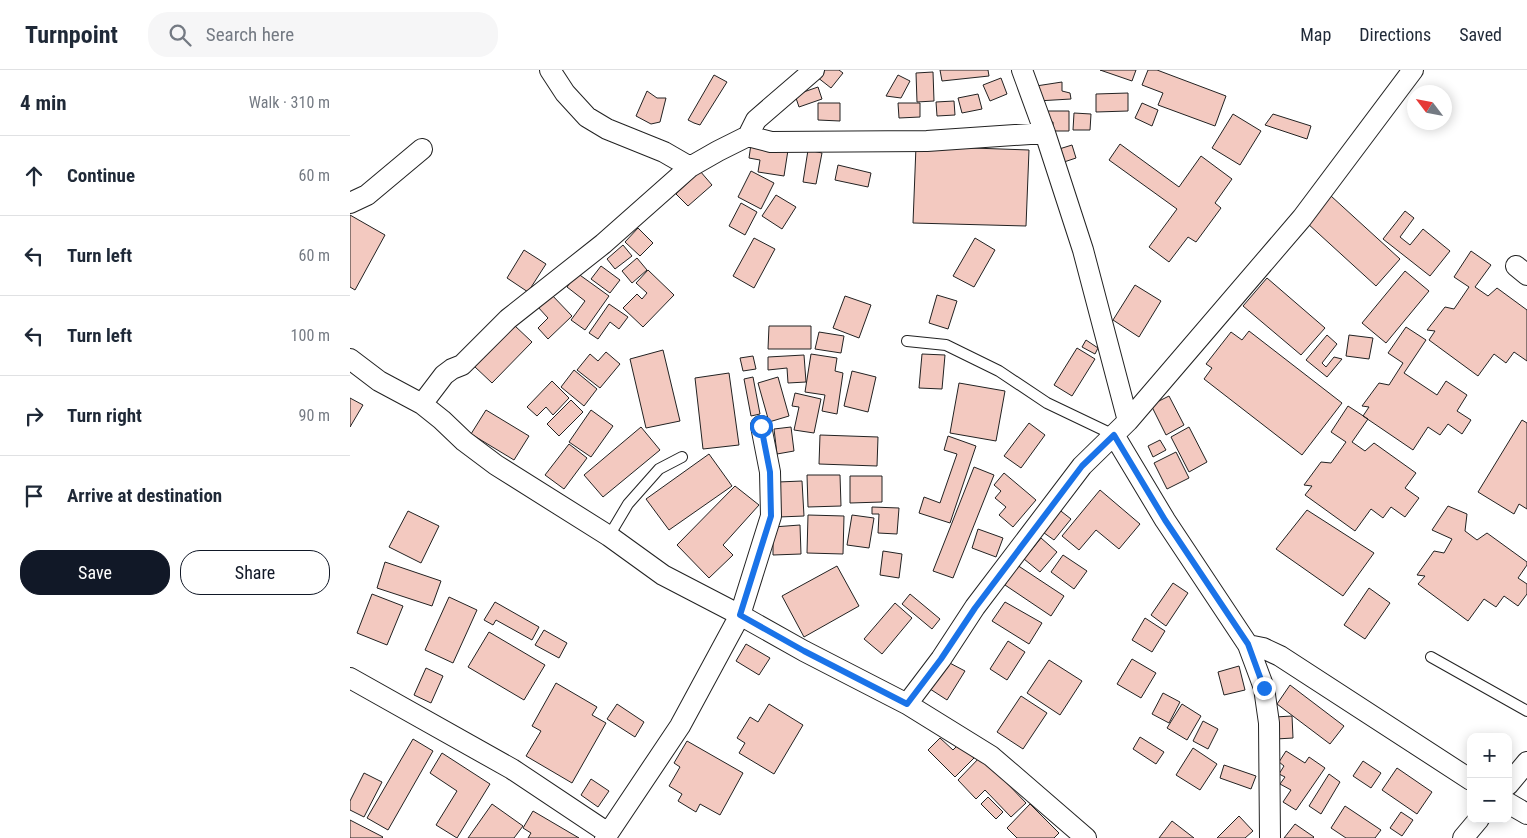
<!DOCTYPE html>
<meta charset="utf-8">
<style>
:root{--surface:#fff;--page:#f6f6f7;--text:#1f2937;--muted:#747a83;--line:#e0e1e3;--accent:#111827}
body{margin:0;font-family:"Roboto Condensed",sans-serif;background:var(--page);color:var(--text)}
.controls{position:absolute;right:15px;bottom:15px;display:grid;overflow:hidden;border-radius:10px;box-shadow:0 2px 12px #0003}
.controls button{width:45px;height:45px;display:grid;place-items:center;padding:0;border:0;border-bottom:1px solid var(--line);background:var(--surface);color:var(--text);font:25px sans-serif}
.compass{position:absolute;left:1057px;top:15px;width:45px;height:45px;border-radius:50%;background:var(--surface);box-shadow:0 2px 12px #0003;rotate:302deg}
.stop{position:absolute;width:15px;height:15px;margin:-11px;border:4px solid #1a73e8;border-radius:50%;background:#fff}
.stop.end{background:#1a73e8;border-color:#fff;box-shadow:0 1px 5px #0008}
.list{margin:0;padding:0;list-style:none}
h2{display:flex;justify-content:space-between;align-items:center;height:65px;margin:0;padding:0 20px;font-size:21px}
h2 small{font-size:16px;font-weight:400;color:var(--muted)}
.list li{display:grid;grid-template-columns:32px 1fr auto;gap:15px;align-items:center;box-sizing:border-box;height:80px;padding:0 20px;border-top:1px solid var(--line)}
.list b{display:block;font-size:19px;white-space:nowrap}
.list em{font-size:16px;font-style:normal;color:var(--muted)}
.actions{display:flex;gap:10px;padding:15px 20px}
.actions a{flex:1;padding:11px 0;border:1px solid var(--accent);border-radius:20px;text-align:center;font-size:18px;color:var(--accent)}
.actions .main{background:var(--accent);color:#fff}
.icon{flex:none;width:28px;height:28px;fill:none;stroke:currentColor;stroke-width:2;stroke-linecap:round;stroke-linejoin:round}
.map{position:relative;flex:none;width:1177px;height:768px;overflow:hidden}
header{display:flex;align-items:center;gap:30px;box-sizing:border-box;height:70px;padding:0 25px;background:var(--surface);border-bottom:1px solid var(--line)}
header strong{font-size:24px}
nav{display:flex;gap:28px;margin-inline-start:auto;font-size:18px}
.search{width:350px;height:45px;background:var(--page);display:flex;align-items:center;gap:12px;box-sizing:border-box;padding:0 18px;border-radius:20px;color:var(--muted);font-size:19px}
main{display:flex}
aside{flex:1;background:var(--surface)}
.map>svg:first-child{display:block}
</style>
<header>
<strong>Turnpoint</strong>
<div class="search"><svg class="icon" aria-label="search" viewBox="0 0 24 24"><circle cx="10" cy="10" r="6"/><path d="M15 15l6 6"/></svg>Search here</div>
<nav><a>Map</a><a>Directions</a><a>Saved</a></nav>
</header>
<main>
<aside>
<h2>4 min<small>Walk · 310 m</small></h2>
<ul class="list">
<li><svg class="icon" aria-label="ahead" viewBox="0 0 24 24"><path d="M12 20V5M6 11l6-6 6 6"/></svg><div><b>Continue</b></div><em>60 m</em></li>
<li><svg class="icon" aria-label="left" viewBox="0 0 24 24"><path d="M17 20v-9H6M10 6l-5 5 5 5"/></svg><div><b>Turn left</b></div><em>60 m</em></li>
<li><svg class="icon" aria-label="left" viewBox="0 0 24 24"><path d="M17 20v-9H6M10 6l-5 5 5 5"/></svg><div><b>Turn left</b></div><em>100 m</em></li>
<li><svg class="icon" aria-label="right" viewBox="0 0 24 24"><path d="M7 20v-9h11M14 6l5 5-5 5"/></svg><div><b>Turn right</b></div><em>90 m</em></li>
<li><svg class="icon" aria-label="arrive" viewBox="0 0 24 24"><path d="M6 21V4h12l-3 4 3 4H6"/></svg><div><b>Arrive at destination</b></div></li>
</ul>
<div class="actions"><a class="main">Save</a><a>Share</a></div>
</aside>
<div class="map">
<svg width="1177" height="768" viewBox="0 0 1177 768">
<rect width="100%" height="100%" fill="#fff"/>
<!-- building -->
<path fill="#f3c9c0" stroke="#222" d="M473 0H489L493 3 481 18 467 7Z
M590 0H638L639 6 592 11Z
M750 0H786L782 11Z
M798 0H807L876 26 865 56 808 35 813 23 792 15Z
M583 2 584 31 567 32 566 3Z
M364 5 377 12 350 55 344 53 338 50Z
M548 5 560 11 551 28 536 26Z
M651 8 657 24 640 31 633 15Z
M712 12V21L720 23 721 29 687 31 686 16Z
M468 17 472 29 449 37 445 25Z
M297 21 307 28H316L310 52 301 54 286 46Z
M778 23V41L746 42V24Z
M628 24 632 39 612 43 608 28Z
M604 31 605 45 587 46 586 32Z
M468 33H490V51L468 50Z
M548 33H570V47L549 48Z
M792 33 808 40 802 56 785 48Z
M695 41H719V61H703V52H695Z
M724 43 741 44 740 60H723Z
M883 44 911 61 890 95 862 78Z
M923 44 961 56 957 69 915 55Z
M401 74 438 80 434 106 408 102 410 90 399 88Z
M770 74 829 117 851 86 882 109 865 133 871 138 846 172 838 167 819 192 799 177 827 139 759 90Z
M722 75 726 88 711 93 706 80Z
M566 76 679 80 676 156 563 153Z
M458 80 472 83 466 114 453 112Z
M488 95 521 103 518 117 485 110Z
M350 101 362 115 338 136 326 124Z
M401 101 424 113 411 139 388 127Z
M426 125 446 137 432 159 412 146Z
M981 126 1050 189 1026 216 957 153Z
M391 133 407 142 395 165 379 156Z
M1055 141 1064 148 1050 167 1060 175 1073 159 1100 181 1080 206 1033 169Z
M0 145 35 165 5 220 0 217Z
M288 158 303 173 290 186 275 172Z
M404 168 425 179 404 218 383 206Z
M625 168 645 180 624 217 603 206Z
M273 175 282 186 265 199 257 189Z
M174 180 196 194 178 222 157 208Z
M1121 181 1141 195 1125 217 1138 226 1147 218 1177 240V291L1164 282 1156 293 1144 284 1128 306 1079 270 1085 261 1077 260 1095 237 1104 239 1119 217 1104 207Z
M287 188 297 200 282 213 272 201Z
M251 196 270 210 260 223 241 209Z
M298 200 324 225 293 257 273 238 287 224 292 229 297 223 286 213Z
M1055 201 1079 221 1036 273 1012 253Z
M227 203 259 226 235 260 221 250 235 231 217 217Z
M917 208 975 258 951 285 893 236Z
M785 215 811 231 789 267 763 250Z
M200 223 222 246 198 269 188 258 198 248 187 236Z
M587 225 607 231 598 259 579 253Z
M495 226 521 235 509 268 483 258Z
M259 234 278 247 269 259 260 252 248 269 239 263Z
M164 255 182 272 142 313 124 296Z
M419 256H461V279H418Z
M1056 257 1076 270 1054 303 1087 325 1096 311 1117 325 1107 341 1121 350 1112 364 1098 354 1090 365 1078 357 1063 380 1013 346 1019 337 1012 336 1029 313 1039 315 1053 293 1038 283Z
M899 261 992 333 952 385 854 309 862 298 856 294 881 262 892 270Z
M469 262 494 266 491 283 465 279Z
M977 265 987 274 972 293 976 297 984 287 992 289 977 307 956 290Z
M999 265 1023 268 1019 289 996 286Z
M736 270 748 278 745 284 732 277Z
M727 278 745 289 722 326 704 315Z
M313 280 330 351 296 358 280 289Z
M256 282 270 294 250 318 227 300 240 284 248 291Z
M461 284 487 288 485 301 493 303 487 344 472 341 475 325 455 322Z
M572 284 595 285 592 319 569 318Z
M454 285 456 312 438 313 437 298 418 300V287Z
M403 286 406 299 393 301 390 288Z
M224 300 247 319 234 336 211 317Z
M502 301 526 307 518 342 494 336Z
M379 303 389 375 353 379 345 308Z
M403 307 410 344 401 346 394 309Z
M428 307 439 346 419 352 408 313Z
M202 311 219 328 203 345 196 337 187 346 177 337Z
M609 313 655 321 646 371 600 363Z
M445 323 471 329 464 363 444 360 449 337 442 336Z
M819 326 834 355 816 365 801 335Z
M0 328 13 335 0 357Z
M221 330 233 342 209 366 197 354Z
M998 336 1018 349 1002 372 1015 381 1024 373 1066 403 1055 418 1069 428 1055 447 1041 437 1033 448 1021 439 1005 461 955 425 962 416 954 415 971 392 981 393 996 372 981 362Z
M136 340 179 366 164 390 121 364Z
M241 340 263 356 241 387 219 372Z
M1172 350 1177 353V439L1169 434 1164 444 1128 422Z
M679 353 695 365 671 398 654 386Z
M291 357 310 380 253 427 234 405Z
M441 357 444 381 427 384 424 359Z
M839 357 857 392 839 402 821 367Z
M470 365 528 367 527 396 469 394Z
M598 366 626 376 600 453 569 443 574 427 590 433 607 384 594 380Z
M810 370 816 380 803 387 798 376Z
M219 374 237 388 214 419 195 405Z
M826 382 839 408 817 419 804 393Z
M359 384 382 416 319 460 296 429Z
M624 397 644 405 603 508 583 501Z
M654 403 686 430 663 457 649 445 656 437 645 428 651 421 644 415Z
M457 405H490L491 436 458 437Z
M500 406H532V432L500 433Z
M452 411 454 446 429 447 428 412Z
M385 416 409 435 373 475 383 485 359 508 327 475Z
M750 420 790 454 769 479 746 460 729 480 712 466Z
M1098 436 1117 444 1115 461 1127 470 1137 463 1177 492V495L1168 508 1177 514V524L1168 536 1154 526 1146 537 1134 529 1118 551 1068 514 1075 506 1067 505 1084 481 1094 483 1102 469 1082 460Z
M522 437 549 438 547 464 528 463 529 444H522Z
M707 438 721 449 704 470 690 460Z
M957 440 1024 483 993 526 926 479Z
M58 441 89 456 71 493 39 477Z
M458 445 494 446 493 484 457 483Z
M502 445 524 448 519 478 497 475Z
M450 455 451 484 423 485V457Z
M628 459 653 468 646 487 622 478Z
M691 468 707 482 690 502 674 489Z
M533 481 552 484 549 508 530 505Z
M713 485 737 501 724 519 701 502Z
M35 492 91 511 82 536 27 518Z
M667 495 714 526 701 546 655 515Z
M487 496 509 536 454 567 432 526Z
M823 513 838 523 816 556 801 545Z
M1019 518 1040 533 1015 569 994 555Z
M22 524 53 536 37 575 7 563Z
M560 524 590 549 582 559 552 534Z
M99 527 127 540 103 593 75 580Z
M145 532 189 557 182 570 146 550 143 555 134 550Z
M655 532 692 553 679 574 642 551Z
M545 533 562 548 532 584 514 569Z
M795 548 815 561 802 582 782 570Z
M194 560 217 573 209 588 185 575Z
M139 562 195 595 174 630 118 597Z
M658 571 675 582 657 610 640 599Z
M396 574 420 588 409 605 386 591Z
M782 589 806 603 791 628 767 614Z
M594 590 615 601 597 630 577 617Z
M699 590 732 611 710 645 677 623Z
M889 596 895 620 874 625 868 602Z
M76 598 93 606 81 633 64 625Z
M206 613 247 637 242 645 256 653 222 713 176 686 191 661 182 656Z
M940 615 994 656 980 674 927 634Z
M813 623 830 632 819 653 802 644Z
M671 626 697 643 673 679 647 662Z
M267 634 294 652 285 667 257 649Z
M419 634 453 655 424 704 389 683 395 673 387 668 400 647 408 652Z
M832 634 851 646 837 670 817 658Z
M942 646 943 668 926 669 925 647Z
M853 651 868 659 858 679 843 671Z
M790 667 814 682 806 694 783 679Z
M590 668 603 680 609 674 624 688 605 707 578 680Z
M63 669 83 681 38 760 17 748Z
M337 671 393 703 370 745 350 734 346 742 328 731 332 724 319 716 330 697 324 693Z
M843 678 867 694 850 720 826 705Z
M936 681 955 693 959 687 975 698 946 740 933 732 941 720 930 714 935 707 929 704 934 696 929 692Z
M92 683 140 714 107 768 86 755 107 721 80 703Z
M631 686 676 733 661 747 635 720 626 729 608 710Z
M1013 691 1031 703 1021 718 1003 706Z
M874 695 906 706 901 719 870 708Z
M1047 698 1082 722 1067 744 1032 720Z
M14 703 32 712 14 747 0 740V731Z
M979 704 990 712 971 744 959 736Z
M241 709 259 721 248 737 231 725Z
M638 727 653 742 646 749 631 734Z
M142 734 173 756 164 768H118Z
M680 734 709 763 704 768H667L657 758Z
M995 736 1031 760 1025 768H996L981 758Z
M183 741 229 768H178L181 763 173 758Z
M1051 742 1063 750 1052 766 1040 758Z
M889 746 903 761 895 768H867Z
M0 750 33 767 32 768H0Z
M822 751 844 768H809Z
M945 754 964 767 963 768H934Z"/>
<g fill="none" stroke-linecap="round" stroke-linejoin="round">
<defs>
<path id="lane" d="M557 271 596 275 649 301 697 333 764 365
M259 466 278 434 309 399 332 387
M1081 587 1177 641"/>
<path id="street" d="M200 0 215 23 237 47 257 59 314 82 340 97
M672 0 695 63 733 180 778 351
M398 66 421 72 577 71 695 63
M0 133 17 125 72 79
M1166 196 1177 205
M0 289 29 311 72 334 92 350 114 371 146 395 259 466 313 505 390 545 454 581 557 634 641 686 736 768
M72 334 94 305 102 299 112 295 158 249 253 174 340 97 368 81 398 66 406 50 464 0
M764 365 815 450 898 575 914 618 919 653 920 768
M898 575 913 578 930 586 1121 710
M0 608 162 699 258 763
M557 634 591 589 625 537 732 396 778 351 952 148 1063 0
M1158 715 1177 692
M1158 733 1177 744
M255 768 330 656 390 545 421 446 420 402 411 356
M1113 768 1129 749"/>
</defs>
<!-- lane casing -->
<use href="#lane" stroke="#222" stroke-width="12"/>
<!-- street casing -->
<use href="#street" stroke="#222" stroke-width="22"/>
<!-- lane -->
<use href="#lane" stroke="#fff" stroke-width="10"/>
<!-- street -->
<use href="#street" stroke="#fff" stroke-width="20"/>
</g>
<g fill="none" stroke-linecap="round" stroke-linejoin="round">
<!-- route -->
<path stroke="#1a73e8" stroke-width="6" d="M411 356 420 402 421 446 390 545 454 581 557 634 591 589 625 538 732 396 764 365 815 450 898 574 914 618"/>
</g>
</svg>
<div class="controls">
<button>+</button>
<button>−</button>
</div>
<svg class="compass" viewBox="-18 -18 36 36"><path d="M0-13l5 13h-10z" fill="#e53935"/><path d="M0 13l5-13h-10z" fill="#747a83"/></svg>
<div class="stop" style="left:411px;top:356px"></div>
<div class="stop end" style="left:914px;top:618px"></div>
</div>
</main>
